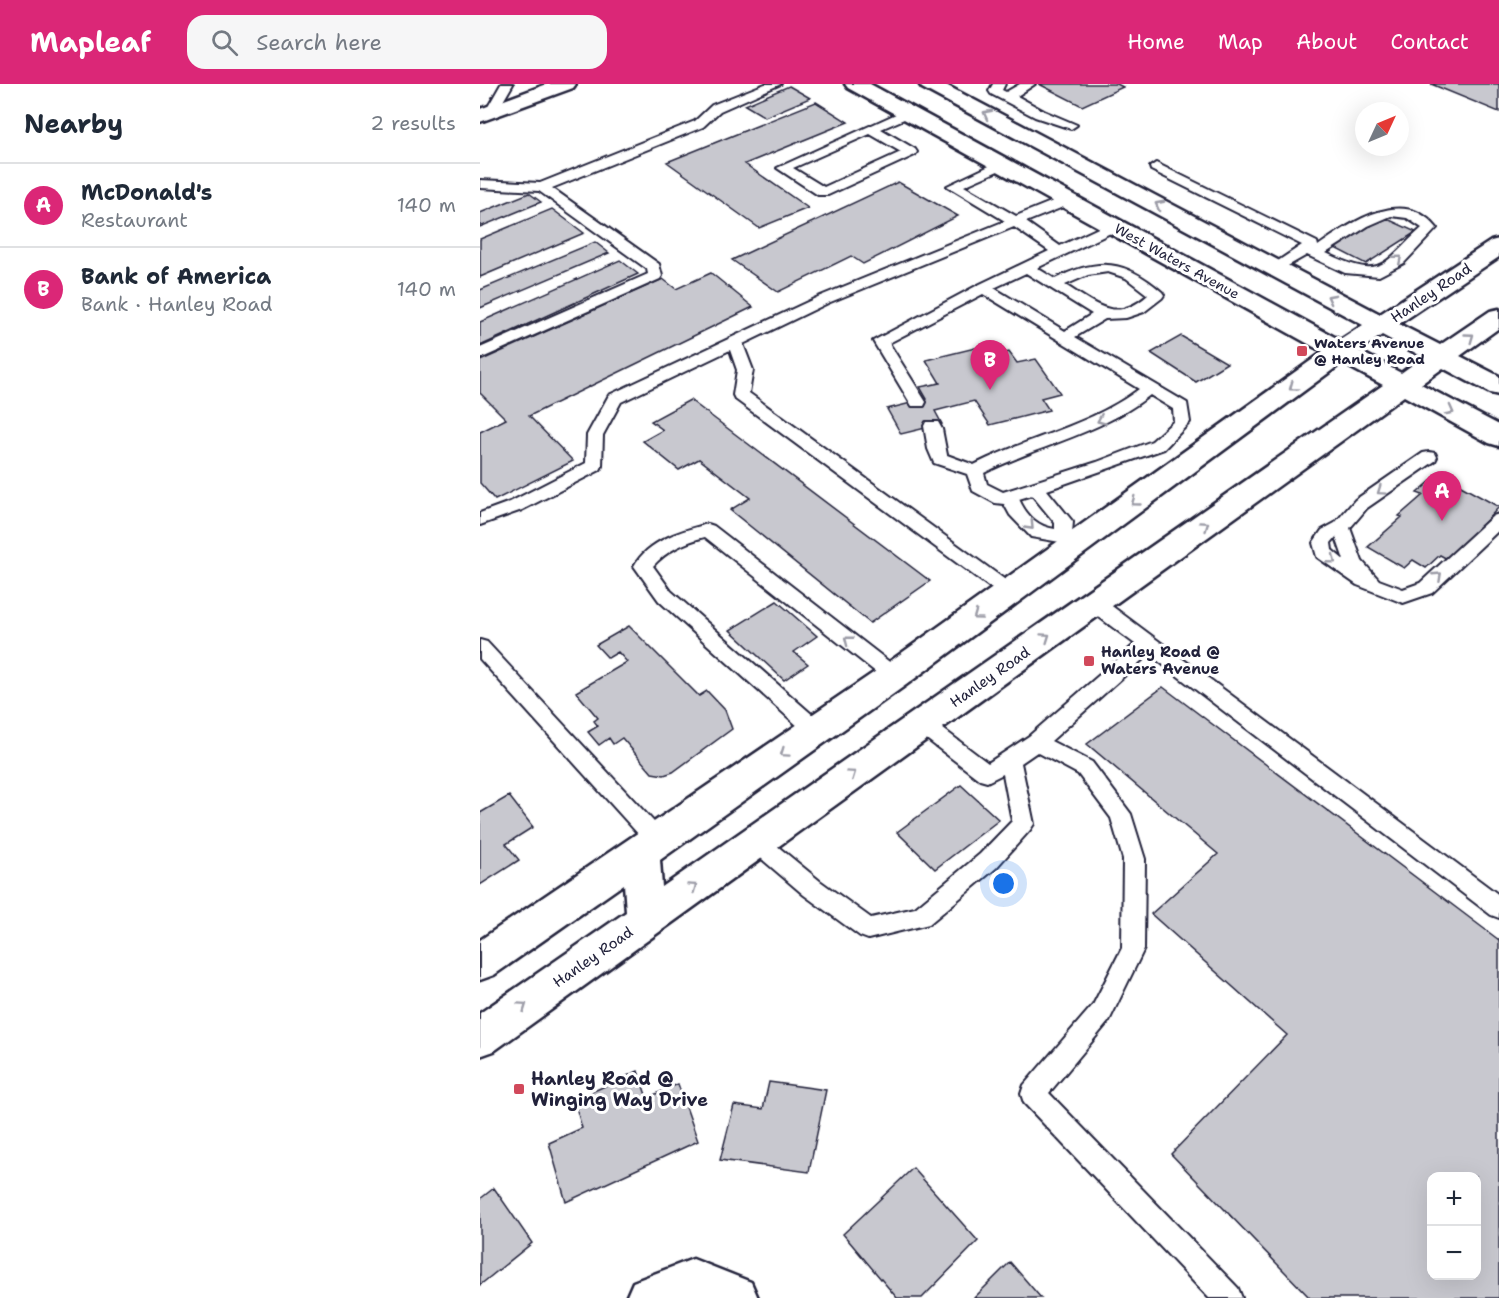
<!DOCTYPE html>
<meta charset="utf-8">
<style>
:root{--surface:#fff;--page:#f6f6f7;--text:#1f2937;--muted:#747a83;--line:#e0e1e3;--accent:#db2777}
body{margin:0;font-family:"Shantell Sans",sans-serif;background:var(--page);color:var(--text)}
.controls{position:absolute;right:18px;bottom:18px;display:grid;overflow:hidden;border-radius:12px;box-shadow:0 6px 24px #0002}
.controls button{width:54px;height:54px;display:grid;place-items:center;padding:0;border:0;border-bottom:2px solid var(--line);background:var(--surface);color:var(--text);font:30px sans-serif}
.compass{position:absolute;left:875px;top:18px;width:54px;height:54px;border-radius:50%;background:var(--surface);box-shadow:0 6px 24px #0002;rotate:46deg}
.you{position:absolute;left:524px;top:800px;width:21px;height:21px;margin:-15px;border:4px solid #fff;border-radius:50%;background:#1a73e8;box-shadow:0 0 0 9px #1a73e833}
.badge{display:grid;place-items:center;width:39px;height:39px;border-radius:50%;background:var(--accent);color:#fff;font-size:20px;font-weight:700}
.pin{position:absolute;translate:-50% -50px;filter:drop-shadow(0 2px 3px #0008)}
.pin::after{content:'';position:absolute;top:32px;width:21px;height:18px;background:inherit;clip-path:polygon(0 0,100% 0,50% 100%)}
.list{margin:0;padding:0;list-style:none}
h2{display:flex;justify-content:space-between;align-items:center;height:78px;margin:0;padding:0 24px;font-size:26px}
h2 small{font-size:20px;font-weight:400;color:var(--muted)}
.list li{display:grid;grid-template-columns:39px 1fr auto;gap:18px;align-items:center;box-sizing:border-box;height:84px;padding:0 24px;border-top:2px solid var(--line)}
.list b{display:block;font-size:22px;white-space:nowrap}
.list p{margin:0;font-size:20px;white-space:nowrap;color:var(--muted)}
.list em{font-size:20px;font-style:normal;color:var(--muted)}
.icon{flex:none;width:33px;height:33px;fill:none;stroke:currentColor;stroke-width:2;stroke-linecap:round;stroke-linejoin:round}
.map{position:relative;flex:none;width:1019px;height:1214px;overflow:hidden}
header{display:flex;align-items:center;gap:36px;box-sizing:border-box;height:84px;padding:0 30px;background:var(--accent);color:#fff}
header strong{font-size:28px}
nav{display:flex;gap:33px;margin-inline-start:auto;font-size:21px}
.search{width:420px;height:54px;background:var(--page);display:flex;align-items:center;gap:15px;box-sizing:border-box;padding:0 21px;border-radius:18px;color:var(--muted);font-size:22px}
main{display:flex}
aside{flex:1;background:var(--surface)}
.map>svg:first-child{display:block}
</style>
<header>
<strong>Mapleaf</strong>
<div class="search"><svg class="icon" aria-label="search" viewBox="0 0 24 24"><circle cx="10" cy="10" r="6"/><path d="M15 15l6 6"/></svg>Search here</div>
<nav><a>Home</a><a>Map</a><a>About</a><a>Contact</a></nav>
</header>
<main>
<aside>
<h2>Nearby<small>2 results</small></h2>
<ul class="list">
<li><span class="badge">A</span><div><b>McDonald's</b><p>Restaurant</p></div><em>140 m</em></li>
<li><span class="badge">B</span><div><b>Bank of America</b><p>Bank · Hanley Road</p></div><em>140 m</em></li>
</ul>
</aside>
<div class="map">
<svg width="1019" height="1214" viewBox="0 0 1019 1214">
<rect width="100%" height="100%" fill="#fff"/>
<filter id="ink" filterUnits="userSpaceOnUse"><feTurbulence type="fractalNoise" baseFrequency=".0167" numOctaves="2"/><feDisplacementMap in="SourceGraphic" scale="12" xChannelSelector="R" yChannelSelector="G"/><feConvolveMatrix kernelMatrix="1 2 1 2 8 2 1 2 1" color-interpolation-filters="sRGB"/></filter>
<g filter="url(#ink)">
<!-- building -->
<path fill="#c8c8cf" stroke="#22223b" stroke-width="1.5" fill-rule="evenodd" d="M559 0H637L643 3 602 22Z
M951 0H1019V28Z
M309 2 330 14 285 33 265 21Z
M336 18 368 38 265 80 328 124 279 144 187 78Z
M418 98 478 132 383 180 371 172 298 208 252 176Z
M49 109 61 118 0 143V129Z
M72 125 104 149 0 193V155Z
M903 133 936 148 886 180 851 162 886 140 891 142Z
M115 158 129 169 0 224V206Z
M140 176 158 190 0 262V238Z
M231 189 273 223 49 332 93 377 15 416 0 399V348L26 335 0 309V277L183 195 196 205Z
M701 252 747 279 716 298 671 269Z
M503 262 510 273 529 268 537 279 556 275 580 309 561 314 569 326 510 341 494 317 455 327 462 340 421 350 407 325 447 315 440 303 460 299 446 276Z
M210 316 450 497 390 539 250 426 270 414 219 375 199 386 163 357 183 346 171 337Z
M959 390 1019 423 1003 440 1008 443 971 477 960 471 946 484 933 476 924 484 888 463 922 433 919 432 943 411 937 409Z
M297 517 337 552 314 568 328 580 304 596 250 546Z
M149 542 219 612 227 607 245 626 252 645 193 688 184 691 172 689 142 654 133 660 129 654 119 661 108 648 118 642 114 637 118 634 96 608 147 578 138 568 128 574 116 561Z
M683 603 1019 856V1214H830L691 1070 807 951 671 830 738 770 607 660ZM952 1092H996V1192H952Z
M481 701 519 736 455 785 417 748Z
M29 712 53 743 26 760 39 776 0 801V729Z
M158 987 167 1014 198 1000 218 1057 86 1118 69 1059 102 1044 94 1016Z
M289 998 346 1006 329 1088 240 1076 254 1021 283 1025Z
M433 1084 498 1157 442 1214H417L363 1150Z
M14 1104 52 1159 0 1201V1115Z
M530 1178 561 1214H494Z"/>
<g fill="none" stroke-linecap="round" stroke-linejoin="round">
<defs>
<path id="lane" d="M21 0H33L15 31H7L5 28Z
M285 0H301L240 27 223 43 72 104 179 180 182 192 180 195 0 275V264L168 190 167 185 59 107 0 104V96L60 99 215 37 232 21Z
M513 0H525L522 6 526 8 540 0H555L537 12 564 27 597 41 591 45 555 33 511 10 509 7Z
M427 25 431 26V32L401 45 435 65 437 68 435 71 348 111H338L297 84ZM390 50 421 68 344 103 313 84Z
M522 76 528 80 527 83 484 102 536 132 583 113H593L595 116 593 119 546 138 580 162 629 139H639L641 142 639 145 557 184 575 195C619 173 645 176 682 208L684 211 682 214 664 228 646 234 625 235 595 253 707 319 710 338 684 365 567 406 593 438 592 449 605 455 608 459 605 463 599 465 580 458 551 453 530 431 524 420 515 419 493 407 487 390 454 379 448 365 444 342 446 338H458L462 345 467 371 494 381C548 353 610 342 659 305L503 210 409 259 446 318 444 322H432L393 257 498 201 569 167 534 143 348 219 263 260 273 286 269 309 535 503 538 508 535 513 529 515 523 513 255 315 253 311 257 286 250 266 141 318 123 351 122 382 120 386 42 426 0 441V429L30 418 106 379 107 351 129 311 338 213 525 137 467 102ZM628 188 646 194 668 211C635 240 616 220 585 201L608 191ZM546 189 612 230 585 247 514 204ZM670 311 693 325 694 337 672 357 617 378 523 408 507 400 504 389C559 361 621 350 670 311ZM552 411 575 439V445C558 443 546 431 539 415Z
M676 79 837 158 838 162C871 139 923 101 957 144L924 179 899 192 865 189 827 171 797 188 792 187 790 184 792 181 822 161 671 86 670 83ZM911 132 927 134 942 144C901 181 903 197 846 169L888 142Z
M949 368 955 369 957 373 955 377 887 424 870 444 882 477 899 496 923 505 940 499 1013 432 1019 430V446L952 509 923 519 877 501 837 473 833 459 842 446 855 439 875 416 943 369ZM856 453 864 476 852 466 851 459Z
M228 440 234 442 421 587 424 592 421 597 414 599 407 597 225 453C205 458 186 467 173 482L191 507 343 640 346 646 343 652 336 654 329 652 179 517 154 482C169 456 201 447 228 440Z
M614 512 621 514 1019 811V834L1011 831 669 570 571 657 612 678 651 730 665 775 664 865 629 937 569 1009 758 1204 762 1214H729L544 1019 541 1010 544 1001 613 921 642 864 643 775 631 734 598 690 557 668 541 679 554 740 550 746 516 784 449 840 388 855 380 852 324 811 269 764 266 758 269 752 277 749 285 752 340 797 391 834 435 824 500 770 532 737 523 690 507 698 500 696 436 647 433 641 436 635 443 633 450 635 508 679 549 652 655 560 607 524 605 519 607 514Z
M0 556 7 558 186 751 189 757 186 763 178 766 170 763 0 575Z"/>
<path id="street" d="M67 0H96L93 4 0 38V25Z
M213 1175 271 1198 278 1214H146L153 1198Z"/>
<path id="secondary" d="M365 0H390L860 256 883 241 442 4 439 0H464L900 230 1011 157 1019 155V173L919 240 960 261 1010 227 1019 225V244L980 272 1019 292V311L1010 309 963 284 941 300 1019 341V362L1009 359 924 312 14 967 0 972V929L146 828 144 800 14 891 0 896V856L402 583 843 268 368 4ZM902 251 943 273 921 289 879 267ZM862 279 903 301 182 803 180 776 426 601Z"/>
</defs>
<!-- lane casing -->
<use href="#lane" stroke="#22223b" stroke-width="4"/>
<!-- street casing -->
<use href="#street" stroke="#22223b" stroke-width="5"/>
<!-- secondary casing -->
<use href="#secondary" stroke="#22223b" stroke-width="5"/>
<!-- lane -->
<use href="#lane" fill="#fff" fill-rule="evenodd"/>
<!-- street -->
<use href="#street" fill="#fff" fill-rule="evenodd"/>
<!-- secondary -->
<use href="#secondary" fill="#fff" fill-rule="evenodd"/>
</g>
<!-- one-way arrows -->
<defs><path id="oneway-chevron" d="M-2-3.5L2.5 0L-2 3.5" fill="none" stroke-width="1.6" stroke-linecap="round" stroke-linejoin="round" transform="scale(1.5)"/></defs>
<g stroke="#9c9ca7">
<use href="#oneway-chevron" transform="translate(507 30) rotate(-152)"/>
<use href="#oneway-chevron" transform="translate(679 121) rotate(-152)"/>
<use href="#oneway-chevron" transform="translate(918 175) rotate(-40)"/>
<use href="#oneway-chevron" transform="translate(851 214) rotate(-152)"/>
<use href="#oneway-chevron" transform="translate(990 253) rotate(-36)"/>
<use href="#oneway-chevron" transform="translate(813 303) rotate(144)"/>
<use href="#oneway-chevron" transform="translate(970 327) rotate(28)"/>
<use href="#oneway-chevron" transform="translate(621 336) rotate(157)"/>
<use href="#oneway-chevron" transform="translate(901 407) rotate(145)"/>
<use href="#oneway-chevron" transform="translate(655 418) rotate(144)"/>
<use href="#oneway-chevron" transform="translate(725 441) rotate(-35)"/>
<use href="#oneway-chevron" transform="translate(550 442) rotate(46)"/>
<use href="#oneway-chevron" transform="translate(852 476) rotate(39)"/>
<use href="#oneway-chevron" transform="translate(958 492) rotate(-43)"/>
<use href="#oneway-chevron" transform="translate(497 532) rotate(144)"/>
<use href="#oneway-chevron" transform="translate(566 553) rotate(-35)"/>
<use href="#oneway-chevron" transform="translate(368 556) rotate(-142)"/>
<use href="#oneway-chevron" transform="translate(304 669) rotate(145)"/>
<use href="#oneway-chevron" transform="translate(372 690) rotate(-35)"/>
<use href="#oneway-chevron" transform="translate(213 803) rotate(-35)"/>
<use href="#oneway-chevron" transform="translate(43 922) rotate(-35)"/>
</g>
</g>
<!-- markers -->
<g fill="#d1495b" stroke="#fff" stroke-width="2">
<rect x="816" y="261" width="12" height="12" rx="3"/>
<rect x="603" y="571" width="12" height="12" rx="3"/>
<rect x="33" y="999" width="12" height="12" rx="3"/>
</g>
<g text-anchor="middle" stroke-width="6" stroke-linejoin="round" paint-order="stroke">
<!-- far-street labels -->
<g font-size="14" fill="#22223b" stroke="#fff">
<text transform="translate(697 177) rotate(29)" y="5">West Waters Avenue</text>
</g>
<!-- far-poi labels -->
<g font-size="14" font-weight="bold" fill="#22223b" stroke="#fff" text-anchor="start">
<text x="834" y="264">Waters Avenue<tspan x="834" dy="16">@ Hanley Road</tspan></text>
</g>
<!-- street labels -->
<g font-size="15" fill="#22223b" stroke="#fff">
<text transform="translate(951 209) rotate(-34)" y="5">Hanley Road</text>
<text transform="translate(510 593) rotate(-35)" y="5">Hanley Road</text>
<text transform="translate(113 873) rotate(-35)" y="5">Hanley Road</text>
</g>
<!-- poi labels -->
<g font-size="15" font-weight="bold" fill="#22223b" stroke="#fff" text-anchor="start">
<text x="621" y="573">Hanley Road @<tspan x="621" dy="17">Waters Avenue</tspan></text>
</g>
<!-- near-poi labels -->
<g font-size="18" font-weight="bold" fill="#22223b" stroke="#fff" text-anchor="start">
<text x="51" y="1001">Hanley Road @<tspan x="51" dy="21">Winging Way Drive</tspan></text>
</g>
</g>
</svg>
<div class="controls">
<button>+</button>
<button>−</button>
</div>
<svg class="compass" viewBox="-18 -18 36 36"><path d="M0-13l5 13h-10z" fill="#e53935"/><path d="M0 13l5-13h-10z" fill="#747a83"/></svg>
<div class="you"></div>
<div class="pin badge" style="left:962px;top:437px">A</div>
<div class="pin badge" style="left:510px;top:306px">B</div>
</div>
</main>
